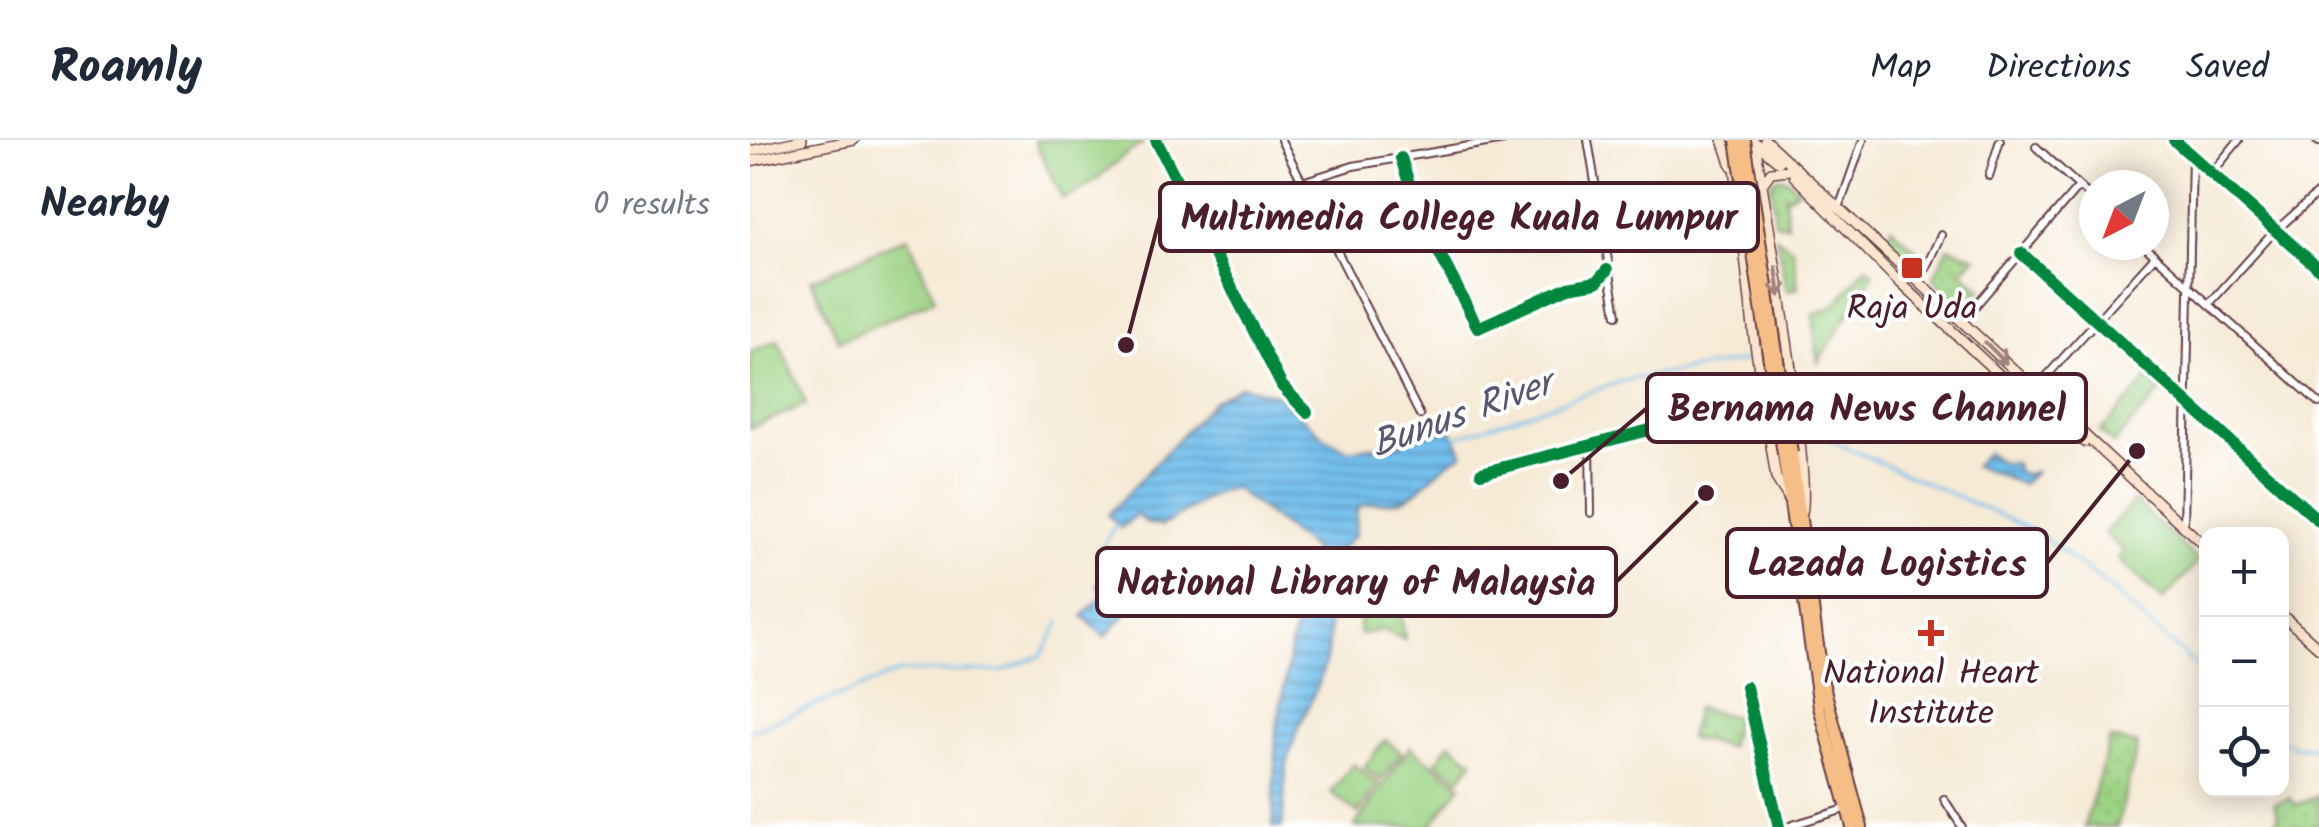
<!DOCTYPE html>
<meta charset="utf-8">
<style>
:root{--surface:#fff;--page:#f2f2f3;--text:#1f2937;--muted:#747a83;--line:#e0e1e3}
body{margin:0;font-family:Kalam,sans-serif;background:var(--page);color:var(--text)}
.controls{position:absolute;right:30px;bottom:30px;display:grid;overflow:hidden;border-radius:20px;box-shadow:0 5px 25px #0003}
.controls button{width:90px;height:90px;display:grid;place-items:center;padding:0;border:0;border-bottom:2px solid var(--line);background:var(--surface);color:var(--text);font:50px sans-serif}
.compass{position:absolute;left:1329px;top:30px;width:90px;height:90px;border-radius:50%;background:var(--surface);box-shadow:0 5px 25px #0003;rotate:222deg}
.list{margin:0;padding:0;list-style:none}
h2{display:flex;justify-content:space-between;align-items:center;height:130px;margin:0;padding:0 40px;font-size:42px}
h2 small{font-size:32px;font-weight:400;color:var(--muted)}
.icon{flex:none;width:55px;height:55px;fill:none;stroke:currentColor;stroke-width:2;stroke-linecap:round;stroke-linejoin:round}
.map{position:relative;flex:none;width:1569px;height:687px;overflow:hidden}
header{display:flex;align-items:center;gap:60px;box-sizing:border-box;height:140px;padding:0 50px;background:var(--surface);border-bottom:2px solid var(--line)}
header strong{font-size:48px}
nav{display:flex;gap:55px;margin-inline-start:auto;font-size:35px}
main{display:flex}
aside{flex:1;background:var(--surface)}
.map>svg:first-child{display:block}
</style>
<header>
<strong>Roamly</strong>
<nav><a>Map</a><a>Directions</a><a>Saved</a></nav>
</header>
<main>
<aside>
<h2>Nearby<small>0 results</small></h2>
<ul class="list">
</ul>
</aside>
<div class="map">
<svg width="1569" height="687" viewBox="0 0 1569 687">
<defs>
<pattern id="grass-dots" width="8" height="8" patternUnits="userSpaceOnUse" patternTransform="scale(2.5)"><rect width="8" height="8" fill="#9cd284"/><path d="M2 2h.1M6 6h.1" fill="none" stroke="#88b472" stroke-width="1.8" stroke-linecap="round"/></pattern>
<pattern id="water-rules" width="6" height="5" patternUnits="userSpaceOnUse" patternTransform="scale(2.5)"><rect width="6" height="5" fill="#73bfed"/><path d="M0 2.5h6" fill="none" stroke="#609bc0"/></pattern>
</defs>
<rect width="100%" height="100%" fill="#fff"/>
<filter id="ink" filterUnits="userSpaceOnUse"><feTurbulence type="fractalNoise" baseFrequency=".01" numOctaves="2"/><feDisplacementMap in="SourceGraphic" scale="20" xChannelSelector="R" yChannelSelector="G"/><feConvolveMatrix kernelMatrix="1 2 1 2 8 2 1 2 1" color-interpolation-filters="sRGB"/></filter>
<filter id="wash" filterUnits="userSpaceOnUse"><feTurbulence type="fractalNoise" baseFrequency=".0048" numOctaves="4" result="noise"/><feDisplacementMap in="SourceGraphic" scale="40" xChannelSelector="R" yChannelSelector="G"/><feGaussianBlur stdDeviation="2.25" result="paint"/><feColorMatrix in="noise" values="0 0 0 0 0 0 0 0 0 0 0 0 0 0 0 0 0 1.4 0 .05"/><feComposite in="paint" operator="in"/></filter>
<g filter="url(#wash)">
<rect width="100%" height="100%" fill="#f6ead6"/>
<!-- grass -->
<path fill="url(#grass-dots)" stroke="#737858" stroke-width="2.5" d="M1028 37 1038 39 1048 50 1035 58 1037 85 1025 83 1021 42Z
M1141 87 1176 119 1168 131 1163 132 1134 103Z
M1026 97 1043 109 1048 148 1037 151Z
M1198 107 1226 117 1211 131 1232 149 1217 167 1183 139Z
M1116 127 1124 134 1068 222 1063 175 1085 165Z
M1399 238 1412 250 1363 304 1350 292Z
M668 425 649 462 655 500 634 490 610 494 608 460 620 432Z
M946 568 986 577 979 607 939 598Z
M1360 599 1388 605 1367 687H1334Z
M1569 656V687H1514L1529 678 1524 664 1541 658 1545 665Z"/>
<!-- pitch -->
<path fill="#9cd284" stroke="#737858" stroke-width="2.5" d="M284 0H390L392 4C360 22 349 44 313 59Z
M158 97 185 159 89 201 61 140Z
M28 200 56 264 0 288V212Z
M1384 361 1449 421 1413 460 1368 419 1374 411 1355 393Z
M635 600 652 613 631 640 614 627Z
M700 603 723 621 709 639 686 622Z
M660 607 711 645 680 687H604Z
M603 624 629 644 608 673 581 653Z"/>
<!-- water -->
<path fill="url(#water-rules)" stroke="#5e6f8c" stroke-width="2.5" d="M490 246 527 255 573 296 597 310 647 304 699 284 713 314C689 324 676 348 655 359 640 366 623 358 607 368L605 395 579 420 577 454 565 452 564 410 484 348 467 352 412 386 396 383 387 374 371 388 358 375 462 262Z
M1237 313 1252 323H1265L1266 330 1275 335 1286 331 1272 344 1224 326Z
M362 428 392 456 355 497 333 476 355 453 347 445Z
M565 465 575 468C591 519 556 561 541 609 533 632 535 662 532 687H523L526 593 546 478Z"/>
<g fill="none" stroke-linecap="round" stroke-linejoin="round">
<!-- stream -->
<path stroke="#73bfed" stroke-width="2.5" d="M1070 296 1285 391 1346 437 1456 534
M703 298 876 240 1000 220
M352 407 368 381
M0 591 150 532 252 531 292 515 311 481
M1532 599 1543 606 1569 608"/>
</g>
</g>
<g filter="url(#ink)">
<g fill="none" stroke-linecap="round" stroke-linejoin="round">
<defs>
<path id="street" d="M406 0 532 246 557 272
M531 0 670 275
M838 0 867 175
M1566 0 1569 2
M1286 7 1344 60
M651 18 668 72 728 188 818 147 847 142 857 130
M1461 34 1489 0
M1239 36 1250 0
M552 42 603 26 754 0
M1089 68 1113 0
M685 104 731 84 848 61
M1393 105 1569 263
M1271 113 1569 381
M1169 142 1191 95
M1459 164 1522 94 1569 52
M1213 180 1329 46
M1276 259 1405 116
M840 306 841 373
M731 333 970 272 998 263 1012 252
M1434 385 1442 16
M996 547 1029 687
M1194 659 1212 687
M1036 687 1095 669"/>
<path id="secondary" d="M973 0 982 26
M1002 0 1029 22
M1015 0 1456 407
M1424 0 1569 129
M1005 3C1013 53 1066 350 1051 376
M0 11 52 0
M984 18 1004 197 1026 338 1038 357
M0 21 104 0
M1044 36 1141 134 1271 255 1334 302
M1013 43 1021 32 1039 30
M1532 475 1569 508"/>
<path id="primary" d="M1042 313 1073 542 1112 687
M1033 314 1069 567 1102 687"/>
</defs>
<!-- street casing -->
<use href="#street" stroke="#643d45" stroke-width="10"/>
<!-- secondary casing -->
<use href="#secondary" stroke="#643d45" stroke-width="12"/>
<!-- primary casing -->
<use href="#primary" stroke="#643d45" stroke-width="14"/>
<!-- street -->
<use href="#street" stroke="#fff" stroke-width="6"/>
<!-- secondary -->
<use href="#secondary" stroke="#fbe5cf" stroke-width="9"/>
<!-- primary -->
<use href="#primary" stroke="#f6be87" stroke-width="10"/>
<defs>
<path id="primary-bridge" d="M986 0 1033 314
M995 0 1042 313"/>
</defs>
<!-- primary-bridge casing -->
<use href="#primary-bridge" stroke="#643d45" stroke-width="14" stroke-linecap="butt"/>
<!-- primary-bridge -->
<use href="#primary-bridge" stroke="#f6be87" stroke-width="10"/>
<defs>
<path id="cycleway" d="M406 0 532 246 557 272
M1424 0 1569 129
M651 18 668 72 728 188 818 147 847 142 857 130
M1271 113 1569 381
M731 333 970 272 998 263 1014 251
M996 547 1029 687"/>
</defs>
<!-- cycleway casing -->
<use href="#cycleway" stroke="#fff" stroke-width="19"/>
<!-- cycleway -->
<use href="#cycleway" stroke="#00873e" stroke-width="12"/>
</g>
<!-- one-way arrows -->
<defs><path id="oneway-shaft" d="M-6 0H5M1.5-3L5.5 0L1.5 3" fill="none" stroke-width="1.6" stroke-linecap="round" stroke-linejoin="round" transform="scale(2.5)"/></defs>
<g stroke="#a2827d">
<use href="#oneway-shaft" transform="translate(1028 142) rotate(82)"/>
<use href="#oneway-shaft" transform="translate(1246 213) rotate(45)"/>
</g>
</g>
<!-- markers -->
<g fill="#c8321e" stroke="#fff" stroke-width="4">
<rect x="1150" y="116" width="24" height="24" rx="5"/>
<path d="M1176 478h10v10h10v10h-10v10h-10v-10h-10v-10h10z"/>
</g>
<g text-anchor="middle" stroke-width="8" stroke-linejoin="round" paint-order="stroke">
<!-- poi labels -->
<g font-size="35" fill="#4a1f2b" stroke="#fff">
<text x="1162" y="179">Raja Uda</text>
<text x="1181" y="544">National Heart<tspan x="1181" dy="40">Institute</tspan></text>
</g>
<!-- water labels -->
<g font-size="38" font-style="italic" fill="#58576f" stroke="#fff">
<text transform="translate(711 273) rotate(-20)" y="13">Bunus River</text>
</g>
</g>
<!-- callouts -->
<path fill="none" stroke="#4a1f2b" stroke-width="4" d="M376 205L410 77M811 341L897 268M1387 311L1297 423M956 353L866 442"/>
<g fill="#4a1f2b" stroke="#fff" stroke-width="4">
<circle cx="376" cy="205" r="10"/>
<circle cx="811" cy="341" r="10"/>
<circle cx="1387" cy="311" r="10"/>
<circle cx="956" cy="353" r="10"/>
</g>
<g fill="#fff" stroke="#4a1f2b" stroke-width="4">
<rect x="410" y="43" width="598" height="68" rx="10"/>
<rect x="897" y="234" width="439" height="68" rx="10"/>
<rect x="977" y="389" width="320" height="68" rx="10"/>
<rect x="347" y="408" width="519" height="68" rx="10"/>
</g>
<g font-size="38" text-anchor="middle" font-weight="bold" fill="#4a1f2b">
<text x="709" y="90">Multimedia College Kuala Lumpur</text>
<text x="1117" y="281">Bernama News Channel</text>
<text x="1137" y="436">Lazada Logistics</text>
<text x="606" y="455">National Library of Malaysia</text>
</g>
</svg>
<div class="controls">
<button>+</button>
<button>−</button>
<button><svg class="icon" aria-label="locate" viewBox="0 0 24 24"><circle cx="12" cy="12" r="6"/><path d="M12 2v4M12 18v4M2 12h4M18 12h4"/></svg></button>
</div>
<svg class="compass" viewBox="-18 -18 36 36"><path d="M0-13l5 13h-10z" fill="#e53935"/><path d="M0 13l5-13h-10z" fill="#747a83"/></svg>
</div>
</main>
